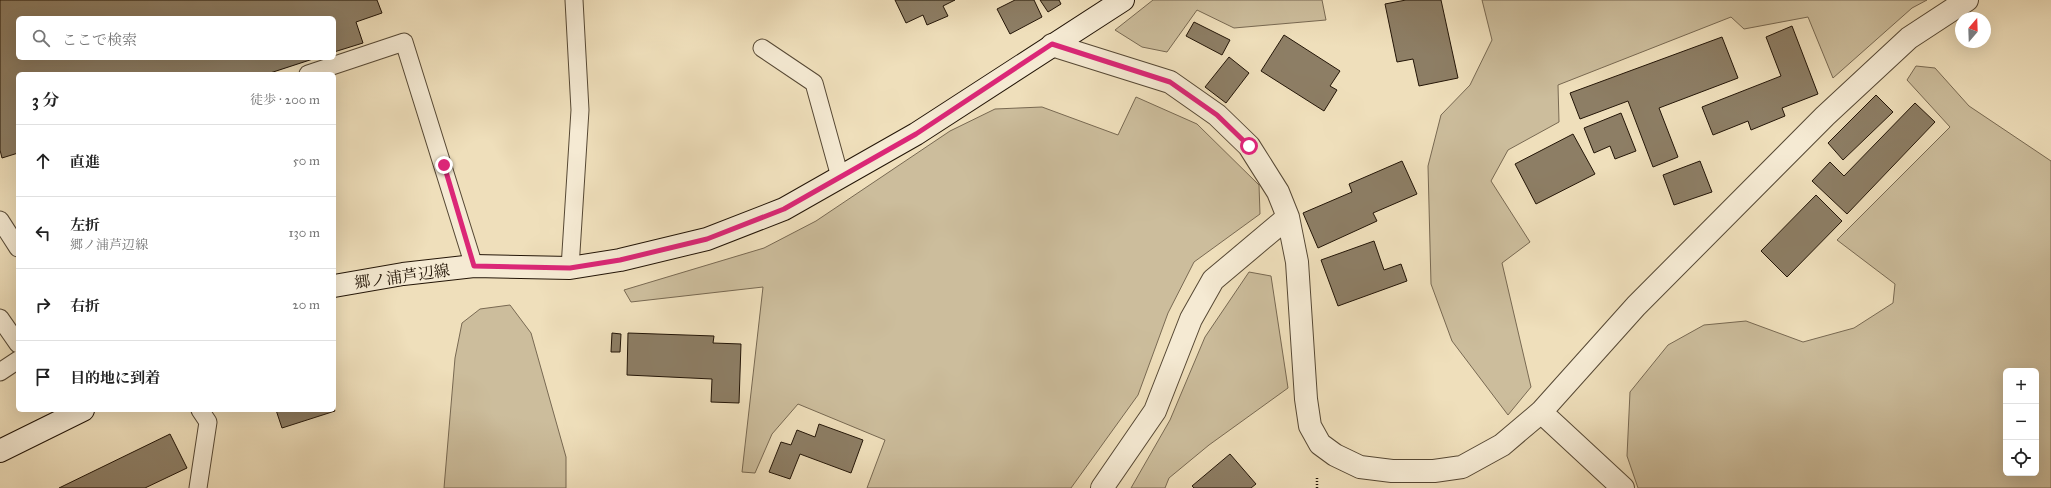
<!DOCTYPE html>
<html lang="ja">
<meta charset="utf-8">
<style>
:root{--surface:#fff;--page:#f6f6f6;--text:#222;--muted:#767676;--line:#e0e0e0}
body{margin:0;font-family:"IM FELL Great Primer","Noto Serif JP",serif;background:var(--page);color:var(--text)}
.controls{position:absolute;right:12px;bottom:12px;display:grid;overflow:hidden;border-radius:6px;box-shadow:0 4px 16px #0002}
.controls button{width:36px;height:36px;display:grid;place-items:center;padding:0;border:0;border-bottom:1px solid var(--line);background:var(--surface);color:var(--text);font:20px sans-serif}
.compass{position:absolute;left:1955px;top:12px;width:36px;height:36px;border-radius:50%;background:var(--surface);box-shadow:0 4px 16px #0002;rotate:19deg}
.stop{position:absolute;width:12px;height:12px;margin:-9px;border:3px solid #db2777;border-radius:50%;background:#fff}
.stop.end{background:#db2777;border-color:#fff;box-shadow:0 1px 4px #0008}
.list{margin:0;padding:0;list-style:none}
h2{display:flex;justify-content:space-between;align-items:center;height:52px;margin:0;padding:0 16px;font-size:17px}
h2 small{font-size:13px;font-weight:400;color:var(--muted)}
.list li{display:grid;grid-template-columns:26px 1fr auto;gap:12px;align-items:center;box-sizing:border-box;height:72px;padding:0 16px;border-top:1px solid var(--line)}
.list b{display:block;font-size:15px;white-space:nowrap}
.list p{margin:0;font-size:13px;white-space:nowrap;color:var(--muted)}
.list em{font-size:13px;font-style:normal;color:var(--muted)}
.icon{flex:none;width:22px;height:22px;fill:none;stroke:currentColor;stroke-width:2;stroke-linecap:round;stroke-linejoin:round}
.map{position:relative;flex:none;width:2051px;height:488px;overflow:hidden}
.search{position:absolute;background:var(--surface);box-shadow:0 4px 16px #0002;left:16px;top:16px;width:320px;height:44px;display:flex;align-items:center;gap:10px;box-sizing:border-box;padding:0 14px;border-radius:6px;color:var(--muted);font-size:15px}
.panel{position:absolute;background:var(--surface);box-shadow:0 4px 16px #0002;left:16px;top:72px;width:320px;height:340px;border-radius:6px}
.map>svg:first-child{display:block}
</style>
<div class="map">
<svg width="2051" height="488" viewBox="0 0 2051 488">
<rect width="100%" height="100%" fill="#efdfbb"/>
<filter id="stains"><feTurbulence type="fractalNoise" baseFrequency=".005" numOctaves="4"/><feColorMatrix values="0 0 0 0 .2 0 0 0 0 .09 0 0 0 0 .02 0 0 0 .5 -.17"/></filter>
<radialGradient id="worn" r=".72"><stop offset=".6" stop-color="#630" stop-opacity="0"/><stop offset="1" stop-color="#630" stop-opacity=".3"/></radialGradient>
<!-- green -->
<path fill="#ccbd9c" stroke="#786952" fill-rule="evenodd" d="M1153 0H1322L1326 20 1234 28 1197 10 1167 52 1142 47 1115 30Z
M1482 0H1927L1912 8 1833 78 1808 17 1744 29 1731 17 1558 85 1559 122 1508 150 1491 181 1530 242 1502 263 1531 387 1508 415 1452 341 1431 284 1428 166 1441 115 1470 85 1492 40Z
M1916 66 1935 68 1969 106 2051 161V488H1638L1627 456 1630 392 1668 345 1704 325 1746 321 1803 342 1854 328 1893 303 1895 284 1837 240 1950 127 1907 80ZM2006 371H2036V473H2006Z
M1136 97 1197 124 1259 185 1260 214 1194 262 1168 313 1138 395 1071 488H867L885 440 798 404 772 434 755 473 742 472 763 287 631 302 624 290 764 248 816 221 950 131 995 109 1042 107 1118 135Z
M1249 272 1271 276 1288 388 1209 445 1169 478 1165 488H1131L1170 420 1205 337Z
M510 305 531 333 566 457V488H444L455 358 462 323 480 309Z"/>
<!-- building -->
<path fill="#8d7e65" stroke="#231507" d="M0 0H377L382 13 356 22 363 43 334 52V18H18V58H316L267 74H18V153L2 158 0 150Z
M895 0H955L943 6 948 16 927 25 923 15 906 23Z
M1015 0H1034L1042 17 1010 34 997 9Z
M1040 0H1059L1061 4 1048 12Z
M1406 0H1441L1458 78 1419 86 1413 59 1397 62 1385 4Z
M1194 22 1230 40 1222 55 1186 36Z
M1792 26 1818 94 1782 108 1785 116 1751 130 1748 121 1713 135 1702 107 1781 76 1766 37Z
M1284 35 1340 71 1330 86 1337 90 1324 111 1261 71Z
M1722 37 1738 78 1659 108 1678 157 1653 167 1628 101 1580 119 1570 93Z
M1229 57 1249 73 1226 103 1205 87Z
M1876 95 1893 112 1843 160 1828 143Z
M1915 103 1935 122 1847 214 1812 181 1830 162 1844 176Z
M1621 113 1636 151 1615 159 1610 146 1594 153 1584 128Z
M1573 134 1595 174 1536 204 1515 164Z
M1402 161 1417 194 1373 213 1377 221 1318 248 1303 213 1352 192 1349 184Z
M1700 161 1712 192 1674 205 1663 175Z
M1816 195 1842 221 1787 277 1761 251Z
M1374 241 1384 270 1401 264 1407 281 1338 306 1321 260Z
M612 333 621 334 620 352H611Z
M628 333 714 336 713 343 741 344 739 403 711 402 712 379 627 375Z
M334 409 335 411 282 428 276 410Z
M819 424 863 440 851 473 800 454 790 479 769 472 781 442 791 445 797 430 815 437Z
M170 434 187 468 145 488H59Z
M1230 454 1256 484 1251 488H1194L1192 486Z"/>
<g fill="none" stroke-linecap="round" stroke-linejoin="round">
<defs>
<path id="service" d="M762 48 814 83 840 177
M308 74 404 42 474 266
M0 220 18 248
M570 268 580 110 574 0
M0 318 18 344
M0 372 18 360
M198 488 208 422 200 410"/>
<path id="minor" d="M1052 45 1170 82 1217 115 1249 146 1278 192 1288 217 1297 262 1306 399 1310 426 1320 444 1335 455 1360 467 1392 471H1434L1462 467 1502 445 1541 412 1636 306 1825 116 1909 38 1967 0
M1541 412 1623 488
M1102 488 1155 411 1191 319 1213 280 1288 217"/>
<path id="secondary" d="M334 286 403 274 474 266 570 268 620 260 707 239 784 209 916 134 1123 0
M0 451 83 410"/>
</defs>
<!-- service casing -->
<use href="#service" stroke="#564834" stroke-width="19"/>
<!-- minor casing -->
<use href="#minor" stroke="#564834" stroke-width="24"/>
<!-- secondary casing -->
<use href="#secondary" stroke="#231507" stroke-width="24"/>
<!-- path -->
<path stroke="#231507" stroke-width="2.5" stroke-dasharray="1 2" stroke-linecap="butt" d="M1317 488V477"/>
<!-- service -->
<use href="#service" stroke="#f5ead3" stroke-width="17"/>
<!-- minor -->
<use href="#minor" stroke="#f5ead3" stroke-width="22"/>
<!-- secondary -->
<use href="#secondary" stroke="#f5ead3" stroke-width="22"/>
</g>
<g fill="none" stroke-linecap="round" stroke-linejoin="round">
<!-- route -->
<path stroke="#db2777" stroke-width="5" d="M444 165 474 266 570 268 620 260 707 239 784 209 916 134 1052 44 1170 82 1217 115 1249 146"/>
</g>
<g text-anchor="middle" stroke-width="3" stroke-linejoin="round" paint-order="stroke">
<!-- street labels -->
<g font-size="16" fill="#231507" stroke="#f5ead3">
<text transform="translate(402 276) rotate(-8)" y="6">郷ノ浦芦辺線</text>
</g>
</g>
<rect width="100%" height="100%" filter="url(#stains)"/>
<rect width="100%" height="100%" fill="url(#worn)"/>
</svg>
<div class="controls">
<button>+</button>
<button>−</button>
<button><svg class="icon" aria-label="locate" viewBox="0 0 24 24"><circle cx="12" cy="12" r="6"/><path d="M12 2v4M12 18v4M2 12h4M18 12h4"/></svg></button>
</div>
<svg class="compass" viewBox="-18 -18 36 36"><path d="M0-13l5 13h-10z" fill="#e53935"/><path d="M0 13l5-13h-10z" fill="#767676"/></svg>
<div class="stop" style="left:1249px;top:146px"></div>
<div class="stop end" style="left:444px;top:165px"></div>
<div class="search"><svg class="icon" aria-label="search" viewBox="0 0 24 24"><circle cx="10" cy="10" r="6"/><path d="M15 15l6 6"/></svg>ここで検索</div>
<section class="panel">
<h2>3 分<small>徒歩 · 200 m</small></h2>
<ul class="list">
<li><svg class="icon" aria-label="ahead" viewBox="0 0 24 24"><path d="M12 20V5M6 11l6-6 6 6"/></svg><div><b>直進</b></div><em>50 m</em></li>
<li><svg class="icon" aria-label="left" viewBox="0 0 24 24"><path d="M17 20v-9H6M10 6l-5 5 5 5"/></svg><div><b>左折</b><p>郷ノ浦芦辺線</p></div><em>130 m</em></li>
<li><svg class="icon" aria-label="right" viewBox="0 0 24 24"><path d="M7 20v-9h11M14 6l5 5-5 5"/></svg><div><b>右折</b></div><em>20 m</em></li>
<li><svg class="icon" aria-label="arrive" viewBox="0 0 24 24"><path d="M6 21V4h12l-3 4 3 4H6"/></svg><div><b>目的地に到着</b></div></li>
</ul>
</section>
</div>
